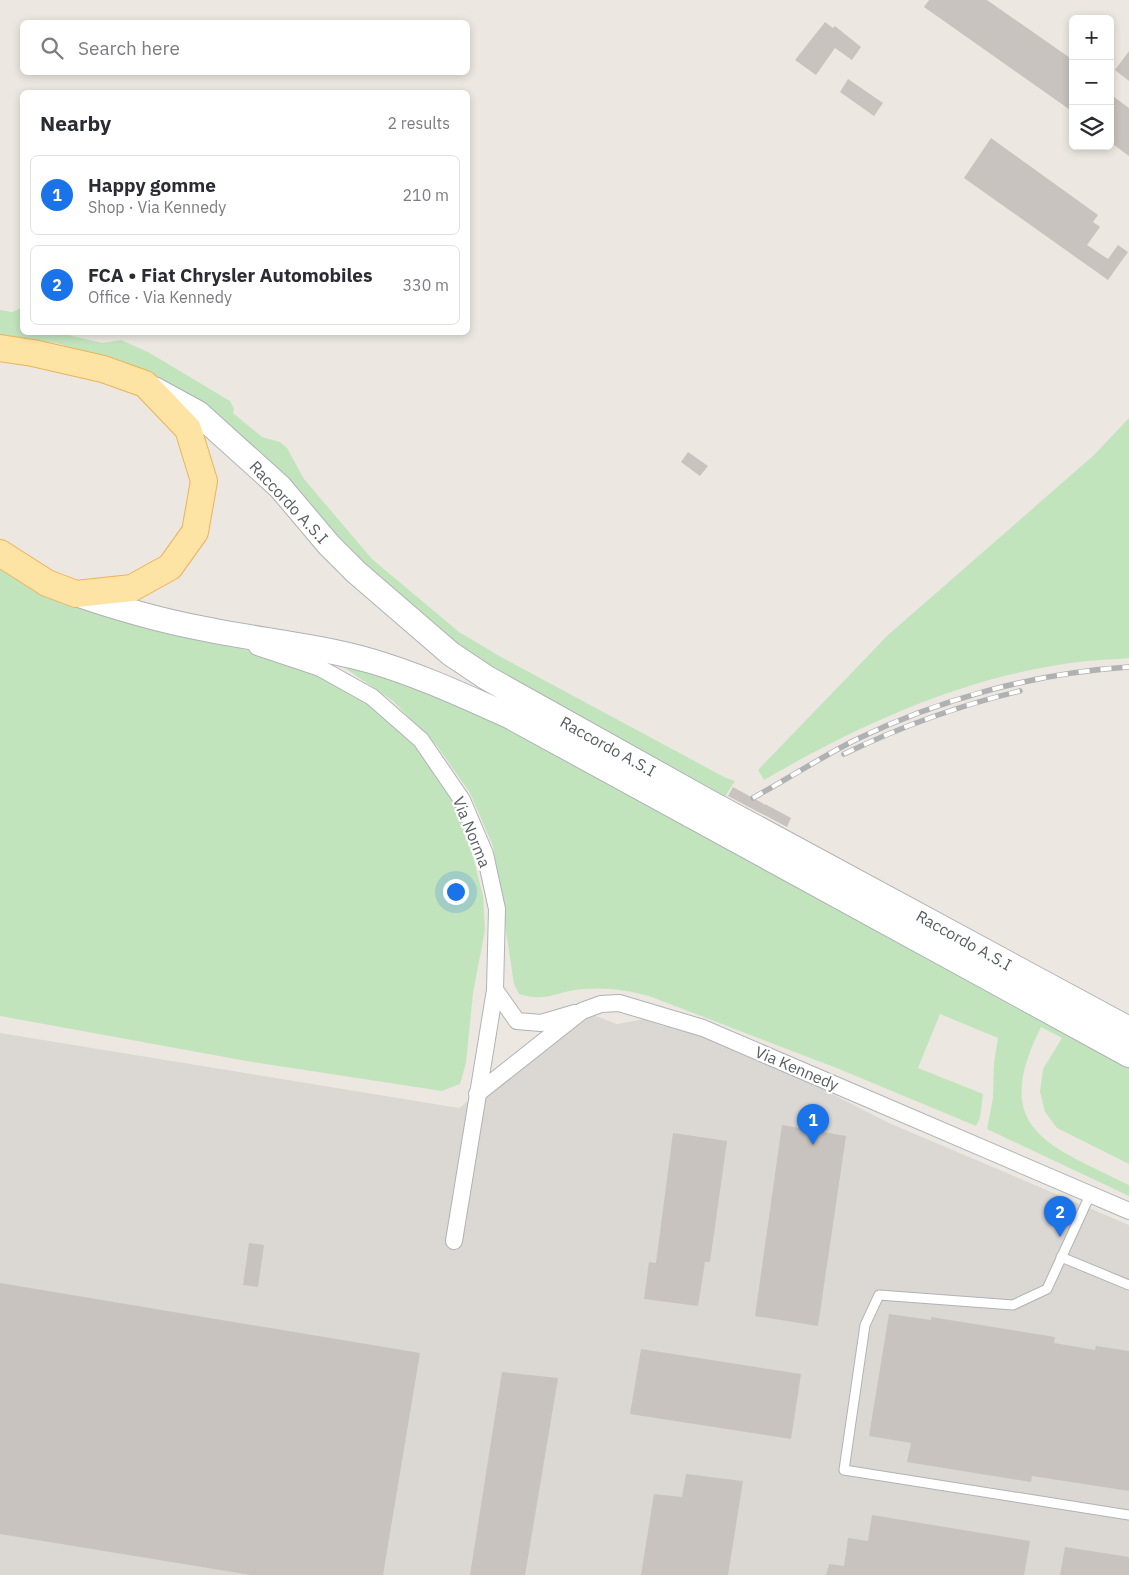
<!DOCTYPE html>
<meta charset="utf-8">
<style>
:root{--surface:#fff;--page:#f7f7f7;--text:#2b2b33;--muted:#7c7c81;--line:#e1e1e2;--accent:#1a73e8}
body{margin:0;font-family:"IBM Plex Sans",sans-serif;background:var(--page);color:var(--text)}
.controls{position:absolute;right:15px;top:15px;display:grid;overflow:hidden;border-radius:8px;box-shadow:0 2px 8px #0003}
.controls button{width:45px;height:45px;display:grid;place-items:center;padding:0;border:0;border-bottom:1px solid var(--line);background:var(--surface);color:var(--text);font:25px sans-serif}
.you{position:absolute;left:455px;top:891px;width:18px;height:18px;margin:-12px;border:4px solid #fff;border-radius:50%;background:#1a73e8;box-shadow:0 0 0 8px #1a73e833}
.badge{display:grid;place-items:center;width:32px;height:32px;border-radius:50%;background:var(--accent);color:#fff;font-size:16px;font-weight:700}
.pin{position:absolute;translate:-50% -41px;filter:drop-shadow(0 1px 2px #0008)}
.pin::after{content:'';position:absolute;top:26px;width:18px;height:15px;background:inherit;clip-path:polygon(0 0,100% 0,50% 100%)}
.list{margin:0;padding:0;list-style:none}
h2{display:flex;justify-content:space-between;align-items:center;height:65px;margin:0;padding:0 20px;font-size:21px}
h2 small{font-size:16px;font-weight:400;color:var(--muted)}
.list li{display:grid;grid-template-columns:32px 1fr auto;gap:15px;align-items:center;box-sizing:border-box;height:80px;margin:0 10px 10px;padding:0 10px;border:1px solid var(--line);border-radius:8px}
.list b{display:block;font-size:19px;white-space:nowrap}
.list p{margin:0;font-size:16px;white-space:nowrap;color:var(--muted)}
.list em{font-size:16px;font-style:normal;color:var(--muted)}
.icon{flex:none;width:28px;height:28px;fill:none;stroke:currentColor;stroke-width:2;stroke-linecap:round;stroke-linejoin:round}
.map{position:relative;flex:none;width:1129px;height:1575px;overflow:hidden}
.search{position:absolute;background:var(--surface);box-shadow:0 2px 8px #0003;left:20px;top:20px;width:450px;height:55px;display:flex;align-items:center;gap:12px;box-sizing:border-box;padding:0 18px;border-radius:8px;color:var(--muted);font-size:19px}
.panel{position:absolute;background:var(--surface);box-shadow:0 2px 8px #0003;left:20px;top:90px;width:450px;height:245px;border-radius:8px}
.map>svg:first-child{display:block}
</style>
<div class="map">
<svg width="1129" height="1575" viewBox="0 0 1129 1575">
<rect width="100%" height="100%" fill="#ece8e1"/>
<!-- industrial -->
<path fill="#dbd7d3" d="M582 1011 617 1024 645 1019 662 1026 703 1028 889 1123 1129 1225V1575H0V1033L459 1108Z"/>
<!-- green -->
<path fill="#c2e4bd" d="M22 308V332L60 333 102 343 121 340 148 352 230 401 234 409 233 413 262 437 280 442 287 448 304 479 372 559 459 632 501 657 726 778 735 781 724 798 493 673 416 619 304 504 105 358 56 343 0 335V310L12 312Z
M1129 418V658C1108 660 1086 660 1064 664 957 680 857 726 764 780L758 770 888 635 1094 455Z
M0 565 205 640 297 663 368 700 407 736 445 785 465 826 483 896 485 930 473 993 466 1063 460 1084 442 1091 252 1062 0 1016Z
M332 659 445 694 1129 1064V1164L1057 1128 1045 1112 1040 1092 1043 1069 1062 1038 1041 1027C989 1130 1049 1145 1129 1185V1196L987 1129 993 1098 994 1063 998 1038 940 1014 918 1068 983 1094 980 1118 976 1126 839 1069 649 996C627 990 607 987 583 989 557 991 547 1003 519 994L514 984 493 846 470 793 437 746 393 701Z"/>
<!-- building -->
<path fill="#c8c3be" d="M929 0H987L1073 60V112L924 7Z
M825 22 833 28 835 26 861 47 852 60 835 48 816 75 795 60Z
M1129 51V81L1115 70Z
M848 79 883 103 874 116 840 92Z
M1114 97 1129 108V156L1110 142V103Z
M991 138 1098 215 1093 222 1100 227 1087 245 1108 259 1118 245 1128 252 1108 280 964 178Z
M688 452 708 466 700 476 681 462Z
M733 787 764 804 763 806 765 804 791 818 787 827 728 796Z
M782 1125 846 1136 818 1326 755 1316Z
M673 1133 727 1141 710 1262H705L698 1306 644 1299 649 1262 656 1263Z
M249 1243 264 1245 258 1287 243 1285Z
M0 1283 420 1353 383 1575H251L0 1534Z
M889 1314 931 1320V1317L1055 1337 1054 1343 1095 1350 1096 1346 1129 1351V1491L1032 1476 1031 1482 907 1462 911 1443 869 1436Z
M641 1349 801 1374 791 1439 630 1414Z
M502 1372 558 1378 525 1575H470Z
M686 1474 743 1481 728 1575H641L654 1494 682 1497Z
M872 1515 1030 1541 1024 1575H826L829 1564 844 1566 848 1538 868 1541Z
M1065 1547 1129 1557V1575H1060Z"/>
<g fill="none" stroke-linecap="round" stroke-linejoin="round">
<defs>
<path id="lane" d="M1090 1195 1047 1289 1013 1305 879 1295 865 1325 844 1470 1129 1515
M1061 1257 1129 1285"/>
<path id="street" d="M257 647 320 668 372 697 421 740 462 800 485 854 497 909 495 990 454 1241
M495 990 517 1021 541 1023 575 1013
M477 1094 582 1011 601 1004 619 1003 703 1028 1129 1211"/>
<path id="secondary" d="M154 389 198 413 280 487 329 545 356 572 451 654 487 678 709 802 1129 1029
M76 594C117 608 158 620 200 628 257 640 315 645 371 661 419 675 464 696 509 716L1129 1055"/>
<path id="primary" d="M0 348 33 353 103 369 145 384 188 429 204 481 195 532 170 567 132 588 76 594 47 583 0 553"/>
</defs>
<!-- lane casing -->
<use href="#lane" stroke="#afb3b6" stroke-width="11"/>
<!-- street casing -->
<use href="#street" stroke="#afb3b6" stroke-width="18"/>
<!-- secondary casing -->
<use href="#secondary" stroke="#aeb2b6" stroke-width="26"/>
<!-- primary casing -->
<use href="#primary" stroke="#eeb258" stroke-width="28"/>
<!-- lane -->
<use href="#lane" stroke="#fff" stroke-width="9"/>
<!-- street -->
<use href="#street" stroke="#fff" stroke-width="16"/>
<!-- secondary -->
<use href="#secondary" stroke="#fff" stroke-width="24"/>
<!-- primary -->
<use href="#primary" stroke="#fde4a5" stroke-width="26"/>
<defs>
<path id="rail" d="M844 754C900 727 960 705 1020 691
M753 798C787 779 820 758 855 740 940 699 1035 673 1129 667"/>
</defs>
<!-- rail casing -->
<use href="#rail" stroke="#b0b1b2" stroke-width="5.5"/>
<!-- rail -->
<use href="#rail" stroke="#fff" stroke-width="4" stroke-dasharray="11" stroke-linecap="butt"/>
</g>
<g text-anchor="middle" stroke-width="4.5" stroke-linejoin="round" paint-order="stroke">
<!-- street labels -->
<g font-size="16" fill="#5a5e62" stroke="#fff">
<text transform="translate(289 502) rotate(47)" y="6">Raccordo A.S.I</text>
<text transform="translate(608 746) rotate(29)" y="6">Raccordo A.S.I</text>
<text transform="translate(472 832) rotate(68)" y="6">Via Norma</text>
<text transform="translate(964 940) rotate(29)" y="6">Raccordo A.S.I</text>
<text transform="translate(797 1068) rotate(23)" y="6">Via Kennedy</text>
</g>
</g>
</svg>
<div class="controls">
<button>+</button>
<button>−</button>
<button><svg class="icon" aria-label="layers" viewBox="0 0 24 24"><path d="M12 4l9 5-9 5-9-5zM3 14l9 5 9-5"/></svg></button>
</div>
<div class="you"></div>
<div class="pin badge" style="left:813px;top:1145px">1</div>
<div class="pin badge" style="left:1060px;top:1237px">2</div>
<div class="search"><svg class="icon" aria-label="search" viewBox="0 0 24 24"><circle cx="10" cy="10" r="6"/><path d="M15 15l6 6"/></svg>Search here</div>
<section class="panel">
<h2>Nearby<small>2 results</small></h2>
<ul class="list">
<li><span class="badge">1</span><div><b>Happy gomme</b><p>Shop · Via Kennedy</p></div><em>210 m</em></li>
<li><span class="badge">2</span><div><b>FCA • Fiat Chrysler Automobiles</b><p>Office · Via Kennedy</p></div><em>330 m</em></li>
</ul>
</section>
</div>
